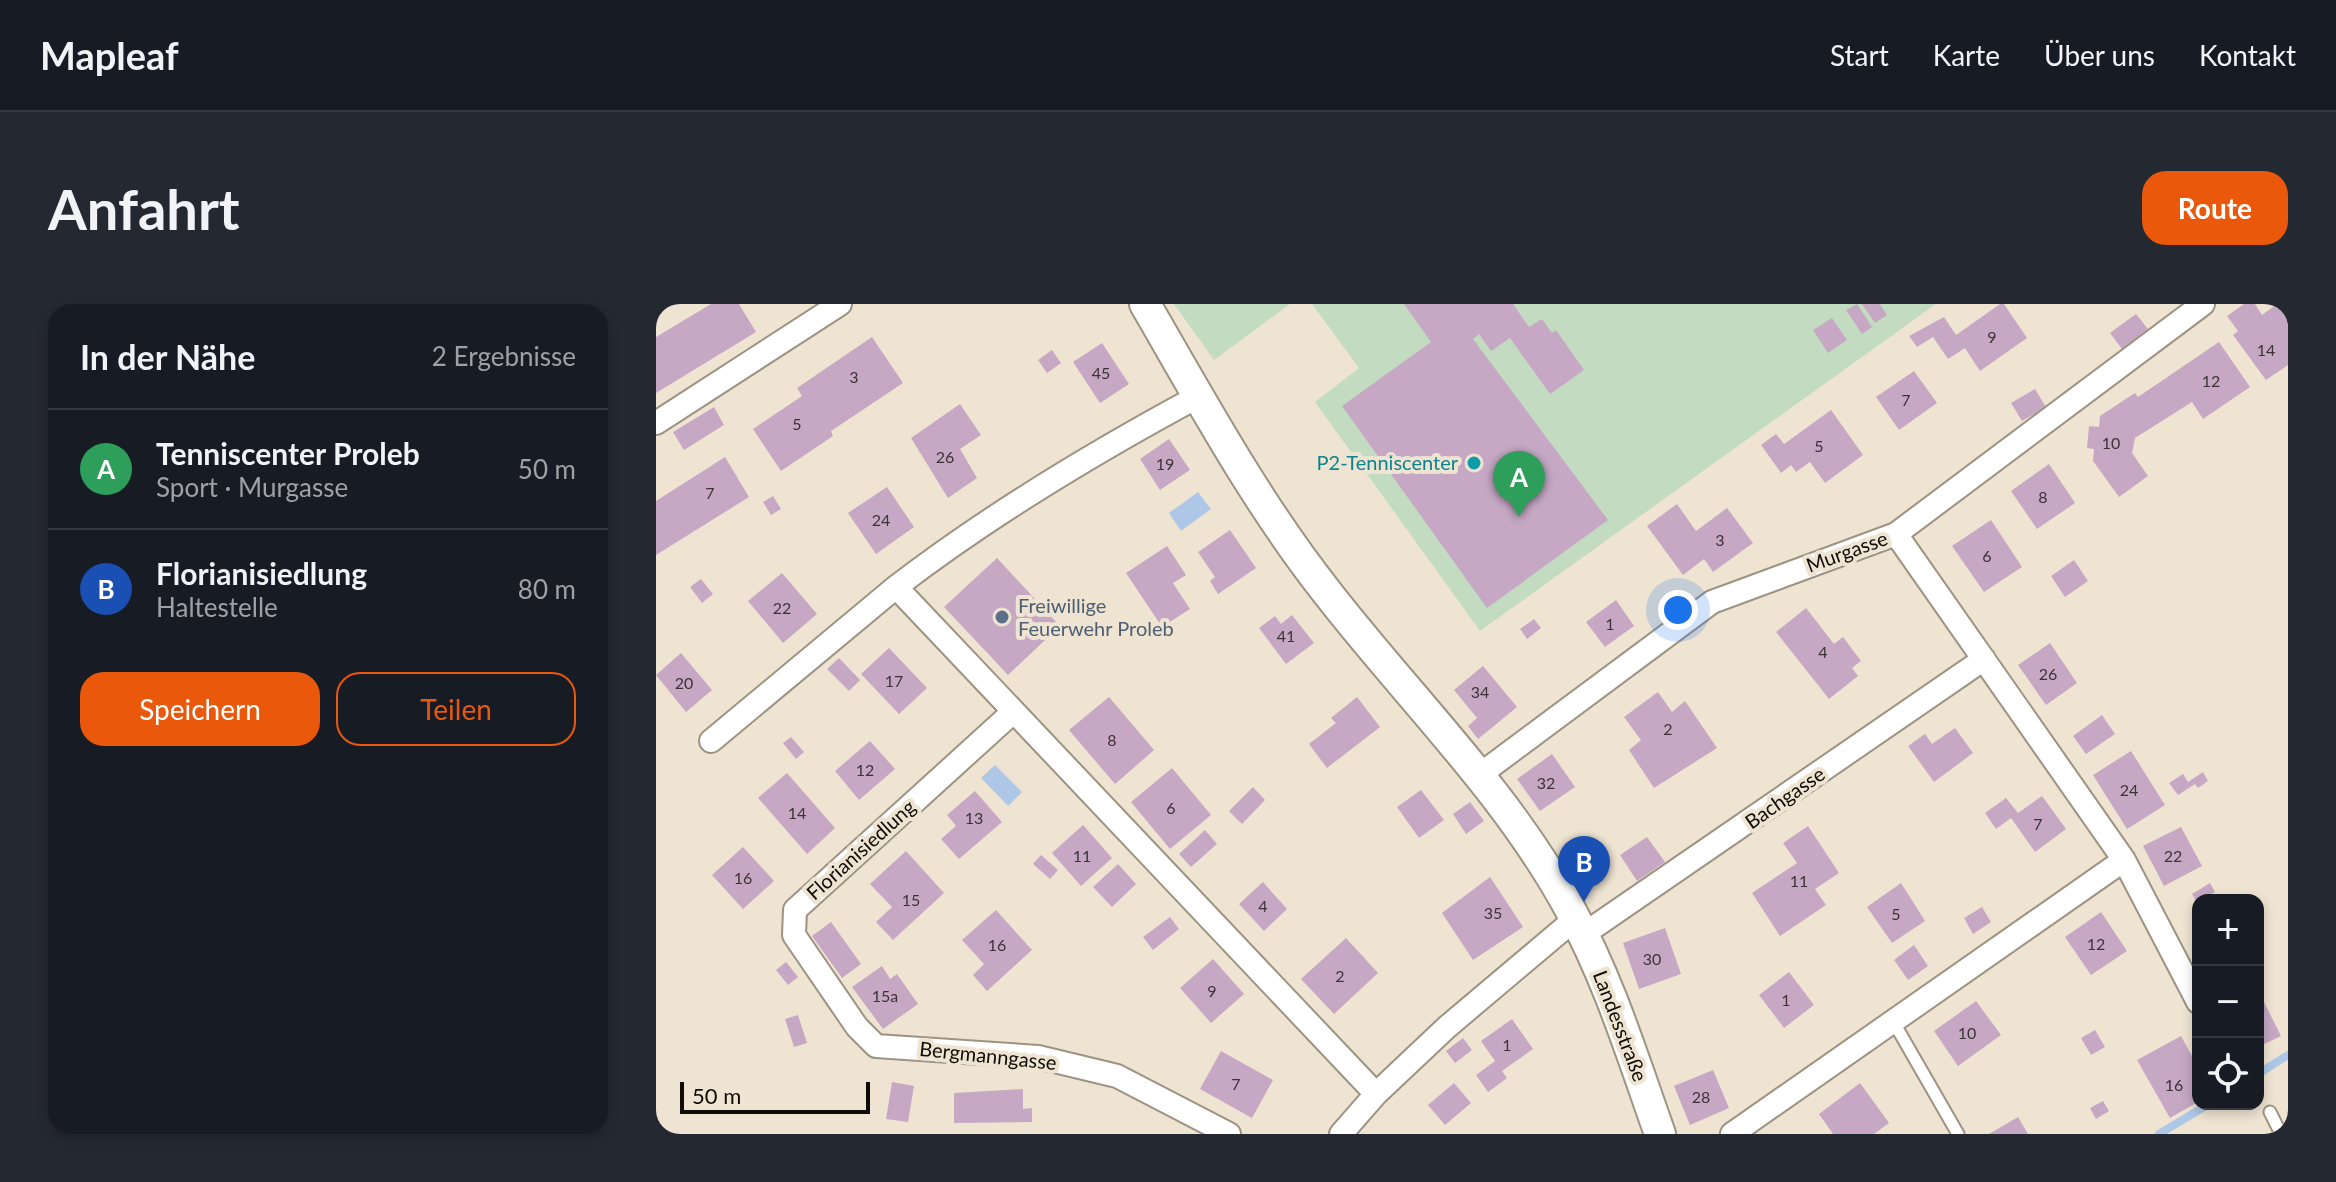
<!DOCTYPE html>
<html lang="de">
<meta charset="utf-8">
<style>
:root{--surface:#171b24;--page:#242831;--text:#f1f3f6;--muted:#9ea1a6;--line:#363941;--accent:#ea580c}
body{margin:0;font-family:Lato,sans-serif;background:var(--page);color:var(--text)}
.controls{position:absolute;right:24px;bottom:24px;display:grid;overflow:hidden;border-radius:16px;box-shadow:0 4px 12px #0003}
.controls button{width:72px;height:72px;display:grid;place-items:center;padding:0;border:0;border-bottom:2px solid var(--line);background:var(--surface);color:var(--text);font:40px sans-serif}
.scale{position:absolute;left:24px;bottom:20px;width:190px;box-sizing:border-box;padding-left:8px;border:4px solid #0f0b06;border-top:0;font-size:22px;line-height:28px;white-space:nowrap;color:#0f0b06;-webkit-text-stroke:6px #efe4d2;paint-order:stroke}
.you{position:absolute;left:1022px;top:306px;width:28px;height:28px;margin:-20px;border:6px solid #fff;border-radius:50%;background:#1a73e8;box-shadow:0 0 0 12px #1a73e833}
.badge{display:grid;place-items:center;width:52px;height:52px;border-radius:50%;background:var(--accent);color:#fff;font-size:26px;font-weight:700}
.pin{position:absolute;translate:-50% -66px;filter:drop-shadow(0 2px 4px #0008)}
.pin::after{content:'';position:absolute;top:42px;width:28px;height:24px;background:inherit;clip-path:polygon(0 0,100% 0,50% 100%)}
.list{margin:0;padding:0;list-style:none}
h2{display:flex;justify-content:space-between;align-items:center;height:104px;margin:0;padding:0 32px;font-size:34px}
h2 small{font-size:26px;font-weight:400;color:var(--muted)}
.list li{display:grid;grid-template-columns:52px 1fr auto;gap:24px;align-items:center;box-sizing:border-box;height:120px;padding:0 32px;border-top:2px solid var(--line)}
.list b{display:block;font-size:30px;white-space:nowrap}
.list p{margin:0;font-size:26px;white-space:nowrap;color:var(--muted)}
.list em{font-size:26px;font-style:normal;color:var(--muted)}
.actions{display:flex;gap:16px;padding:24px 32px}
.actions a{flex:1;padding:18px 0;border:2px solid var(--accent);border-radius:24px;text-align:center;font-size:28px;color:var(--accent)}
.actions .main{background:var(--accent);color:#fff}
.icon{flex:none;width:44px;height:44px;fill:none;stroke:currentColor;stroke-width:2;stroke-linecap:round;stroke-linejoin:round}
.map{position:relative;flex:none;width:1632px;height:830px;overflow:hidden;border-radius:24px}
header{display:flex;align-items:center;gap:48px;box-sizing:border-box;height:112px;padding:0 40px;background:var(--surface);border-bottom:2px solid var(--line)}
header strong{font-size:38px}
nav{display:flex;gap:44px;margin-inline-start:auto;font-size:28px}
.intro{display:flex;align-items:center;justify-content:space-between;box-sizing:border-box;height:192px;padding:0 48px}
h1{margin:0;font-size:56px}
.button{padding:20px 36px;border-radius:24px;background:var(--accent);color:#fff;font-size:28px;font-weight:700}
main{display:flex;gap:48px;padding:0 48px}
aside{flex:1;background:var(--surface);border-radius:24px;box-shadow:0 4px 12px #0003}
.map>svg:first-child{display:block}
</style>
<header>
<strong>Mapleaf</strong>
<nav><a>Start</a><a>Karte</a><a>Über uns</a><a>Kontakt</a></nav>
</header>
<div class="intro"><h1>Anfahrt</h1><a class="button">Route</a></div>
<main>
<aside>
<h2>In der Nähe<small>2 Ergebnisse</small></h2>
<ul class="list">
<li><span class="badge" style="background:#2e9e5b">A</span><div><b>Tenniscenter Proleb</b><p>Sport · Murgasse</p></div><em>50 m</em></li>
<li><span class="badge" style="background:#1a4fb4">B</span><div><b>Florianisiedlung</b><p>Haltestelle</p></div><em>80 m</em></li>
</ul>
<div class="actions"><a class="main">Speichern</a><a>Teilen</a></div>
</aside>
<div class="map">
<svg width="1632" height="830" viewBox="0 0 1632 830">
<rect width="100%" height="100%" fill="#efe4d2"/>
<!-- green -->
<path fill="#c3dcc1" d="M518 0H634L558 56Z
M656 0H1280L824 327 659 98 703 64Z"/>
<!-- water -->
<path fill="#afc7e7" d="M542 188 555 205 525 227 513 209Z
M339 461 366 488 352 502 325 474Z"/>
<g fill="none" stroke-linecap="round" stroke-linejoin="round">
<!-- stream -->
<path stroke="#afc7e7" stroke-width="8" d="M1602 770 1632 751
M1503 830 1553 800"/>
</g>
<!-- building -->
<path fill="#c6a8c5" d="M55 0H83L100 28 0 89V33Z
M748 0H857L873 23 886 15 896 29 900 26 928 66 894 90 854 34 835 47 823 30 817 35 952 216 831 304 686 102 775 38Z
M1201 0 1216 23 1206 30 1190 6Z
M1206 0H1224L1231 11 1219 19Z
M1344 0H1348L1371 34 1324 67 1309 44 1292 55 1277 33 1261 43 1253 32 1288 13 1300 31Z
M1588 0H1599L1606 11 1621 0H1632V61L1610 76 1577 31 1582 27 1571 12Z
M1480 10 1492 25 1466 45 1454 29Z
M1176 14 1191 36 1172 49 1157 26Z
M216 33 247 79 175 127 177 132 125 167 97 125 146 92 141 84Z
M1563 38 1594 83 1547 115 1536 98 1479 134 1476 149 1492 172 1463 193 1437 157 1438 145 1431 144 1433 122 1443 123 1444 112 1479 89 1482 93Z
M446 39 473 80 444 99 417 58Z
M396 46 405 59 391 69 382 56Z
M1258 67 1281 99 1243 126 1220 93Z
M1379 85 1390 103 1366 117 1355 99Z
M304 100 325 131 304 145 321 174 292 194 255 134Z
M58 103 68 121 28 146 17 128Z
M1175 106 1207 151 1169 179 1154 158 1140 168 1135 161 1125 169 1105 141 1120 130 1128 140Z
M513 135 534 166 504 186 484 155Z
M69 153 93 193 0 251V197Z
M1393 160 1419 199 1381 225 1355 187Z
M231 183 258 223 220 250 192 209Z
M117 192 125 205 115 211 107 198Z
M1021 200 1040 227 1071 204 1097 239 1057 268 1048 255 1027 271 991 222Z
M1335 216 1366 263 1328 288 1296 242Z
M574 226 600 264 562 290 554 277 559 273 542 248Z
M511 242 530 271 517 279 534 305 506 323 470 269Z
M341 254 404 322 352 371 288 303Z
M1418 256 1432 277 1409 293 1395 272Z
M126 269 161 310 127 339 92 297Z
M45 275 57 290 46 299 34 283Z
M960 296 978 322 949 343 930 318Z
M1150 304 1178 340 1187 333 1205 357 1196 364 1202 372 1173 395 1120 328Z
M636 311 658 339 630 360 603 324 619 312 625 320Z
M878 315 885 324 871 335 864 325Z
M1394 339 1421 379 1390 401 1362 361Z
M233 344 271 384 243 410 205 370Z
M25 349 56 386 30 408 0 371Z
M183 354 204 376 193 387 171 365Z
M827 362 861 403 822 435 812 422 821 414 798 386Z
M1002 388 1016 408 1029 397 1061 444 998 484 973 446 985 436 968 413Z
M453 393 498 446 459 480 413 426Z
M701 393 724 423 671 464 653 440 680 419 675 414Z
M1446 411 1459 430 1430 450 1417 432Z
M1299 424 1317 449 1278 478 1252 442 1269 430 1276 440Z
M135 433 148 448 140 455 127 439Z
M214 437 239 465 203 496 179 467Z
M1475 447 1509 501 1471 525 1437 471Z
M896 450 919 483 884 507 861 475Z
M516 464 555 511 514 545 475 498Z
M1547 468 1552 477 1542 484 1539 480 1522 491 1513 479 1527 470 1532 478Z
M131 469 179 524 151 550 102 494Z
M597 483 609 496 586 520 573 507Z
M765 486 788 516 763 534 741 503Z
M319 487 346 518 303 555 285 535 300 522 291 511Z
M1386 492 1410 525 1379 548 1355 514 1340 525 1329 509 1350 494 1362 509Z
M814 498 828 517 810 530 797 510Z
M427 521 456 554 425 582 396 549Z
M1152 522 1183 569 1159 585 1170 601 1124 632 1096 589 1141 559 1127 539Z
M1525 523 1546 562 1508 582 1487 542Z
M549 526 561 540 535 563 523 550Z
M991 533 1009 558 981 577 964 551Z
M87 543 118 577 87 605 56 571Z
M250 547 288 589 237 636 220 618 236 603 214 580Z
M385 551 402 566 394 575 377 560Z
M462 560 480 580 456 603 437 583Z
M834 573 867 623 817 656 786 609Z
M607 578 631 605 608 627 583 600Z
M1245 579 1269 617 1236 639 1211 603Z
M1554 579 1559 588 1542 596V600L1536 590Z
M1326 603 1335 618 1317 630 1308 614Z
M340 606 376 646 331 687 317 671 328 660 306 636Z
M1445 608 1471 647 1435 671 1409 633Z
M514 613 523 625 497 646 487 633Z
M175 618 205 660 186 674 156 632Z
M1009 624 1025 670 983 685 967 639Z
M690 634 722 669 678 710 645 675Z
M1258 641 1272 662 1252 676 1238 656Z
M557 655 588 690 555 719 524 684Z
M130 658 142 673 132 681 120 666Z
M226 662 234 675 241 670 262 700 227 725 196 683Z
M1133 668 1158 701 1128 724 1103 691Z
M1602 686 1625 732 1602 743Z
M1320 697 1345 731 1302 762 1278 727Z
M142 711 151 739 138 743 129 715Z
M856 715 877 745 846 767 851 774 832 788 820 771 839 757 825 737Z
M1439 726 1449 743 1435 751 1425 734Z
M1525 732 1542 763V798L1514 814 1481 756Z
M807 734 816 746 799 759 790 747Z
M565 747 617 776 596 814 544 785Z
M1057 766 1073 804 1034 821 1018 782Z
M236 778 258 782 252 818 230 815Z
M798 779 815 799 789 821 772 801Z
M1204 779 1233 819 1218 830H1177L1163 810Z
M367 785V805L376 804V818L298 819V789Z
M1447 797 1453 807 1440 815 1434 804Z
M1362 813 1372 830H1333Z"/>
<g fill="none" stroke-linecap="round" stroke-linejoin="round">
<defs>
<path id="service" d="M1237 717 1302 830
M1614 808 1625 830"/>
<path id="minor" d="M543 92C437 149 335 210 240 283L720 790 791 723 919 615
M0 119 184 0
M1240 230 1468 556 1542 698
M356 409 139 606 138 631 201 723 220 742 382 753 461 772 573 830
M55 437 240 283
M822 472 1056 298 1240 230 1547 0
M928 630 1328 355
M685 830 720 790
M1076 830 1468 556"/>
<path id="secondary" d="M489 0C546 98 600 198 670 287 751 392 851 488 914 605 953 676 977 754 1004 830"/>
</defs>
<!-- service casing -->
<use href="#service" stroke="#9d9382" stroke-width="15"/>
<!-- minor casing -->
<use href="#minor" stroke="#9d9382" stroke-width="26"/>
<!-- secondary casing -->
<use href="#secondary" stroke="#9d9382" stroke-width="34"/>
<!-- service -->
<use href="#service" stroke="#fff" stroke-width="11"/>
<!-- minor -->
<use href="#minor" stroke="#fff" stroke-width="22"/>
<!-- secondary -->
<use href="#secondary" stroke="#fff" stroke-width="30"/>
</g>
<!-- markers -->
<circle fill="#0f9aa8" stroke="#efe4d2" stroke-width="3" cx="818" cy="159" r="8"/>
<circle fill="#5c6f8a" stroke="#efe4d2" stroke-width="3" cx="346" cy="313" r="8"/>
<g text-anchor="middle" stroke-width="8" stroke-linejoin="round" paint-order="stroke">
<!-- number labels -->
<g font-size="16" fill="#3d3236">
<text x="1336" y="39">9</text>
<text x="1610" y="52">14</text>
<text x="445" y="75">45</text>
<text x="198" y="79">3</text>
<text x="1555" y="83">12</text>
<text x="1250" y="102">7</text>
<text x="141" y="126">5</text>
<text x="1455" y="145">10</text>
<text x="1163" y="148">5</text>
<text x="289" y="159">26</text>
<text x="509" y="166">19</text>
<text x="54" y="195">7</text>
<text x="1387" y="199">8</text>
<text x="225" y="222">24</text>
<text x="1064" y="242">3</text>
<text x="1331" y="258">6</text>
<text x="126" y="310">22</text>
<text x="954" y="326">1</text>
<text x="630" y="338">41</text>
<text x="1167" y="354">4</text>
<text x="1392" y="376">26</text>
<text x="238" y="383">17</text>
<text x="28" y="385">20</text>
<text x="824" y="394">34</text>
<text x="1012" y="431">2</text>
<text x="456" y="442">8</text>
<text x="209" y="472">12</text>
<text x="890" y="485">32</text>
<text x="1473" y="492">24</text>
<text x="515" y="510">6</text>
<text x="141" y="515">14</text>
<text x="318" y="520">13</text>
<text x="1382" y="526">7</text>
<text x="426" y="558">11</text>
<text x="1517" y="558">22</text>
<text x="87" y="580">16</text>
<text x="1143" y="583">11</text>
<text x="255" y="602">15</text>
<text x="607" y="608">4</text>
<text x="837" y="615">35</text>
<text x="1240" y="616">5</text>
<text x="1440" y="646">12</text>
<text x="341" y="647">16</text>
<text x="996" y="661">30</text>
<text x="684" y="678">2</text>
<text x="556" y="693">9</text>
<text x="229" y="698">15a</text>
<text x="1130" y="702">1</text>
<text x="1311" y="735">10</text>
<text x="851" y="747">1</text>
<text x="580" y="786">7</text>
<text x="1518" y="787">16</text>
<text x="1045" y="799">28</text>
</g>
<!-- culture labels -->
<g font-size="20" fill="#0d838f" stroke="#efe4d2" text-anchor="end">
<text x="802" y="166">P2-Tenniscenter</text>
</g>
<!-- street labels -->
<g font-size="20" fill="#0f0b06" stroke="#efe4d2">
<text transform="translate(1191 248) rotate(-20)" y="7">Murgasse</text>
<text transform="translate(1129 494) rotate(-35)" y="7">Bachgasse</text>
<text transform="translate(205 546) rotate(-42)" y="7">Florianisiedlung</text>
<text transform="translate(964 722) rotate(69)" y="7">Landesstraße</text>
<text transform="translate(332 752) rotate(6)" y="7">Bergmanngasse</text>
</g>
<!-- service labels -->
<g font-size="20" fill="#4e5e75" stroke="#efe4d2" text-anchor="start">
<text x="362" y="309">Freiwillige<tspan x="362" dy="23">Feuerwehr Proleb</tspan></text>
</g>
</g>
</svg>
<div class="controls">
<button>+</button>
<button>−</button>
<button><svg class="icon" aria-label="locate" viewBox="0 0 24 24"><circle cx="12" cy="12" r="6"/><path d="M12 2v4M12 18v4M2 12h4M18 12h4"/></svg></button>
</div>
<div class="scale">50 m</div>
<div class="you"></div>
<div class="pin badge" style="left:863px;top:213px;background:#2e9e5b">A</div>
<div class="pin badge" style="left:928px;top:598px;background:#1a4fb4">B</div>
</div>
</main>
